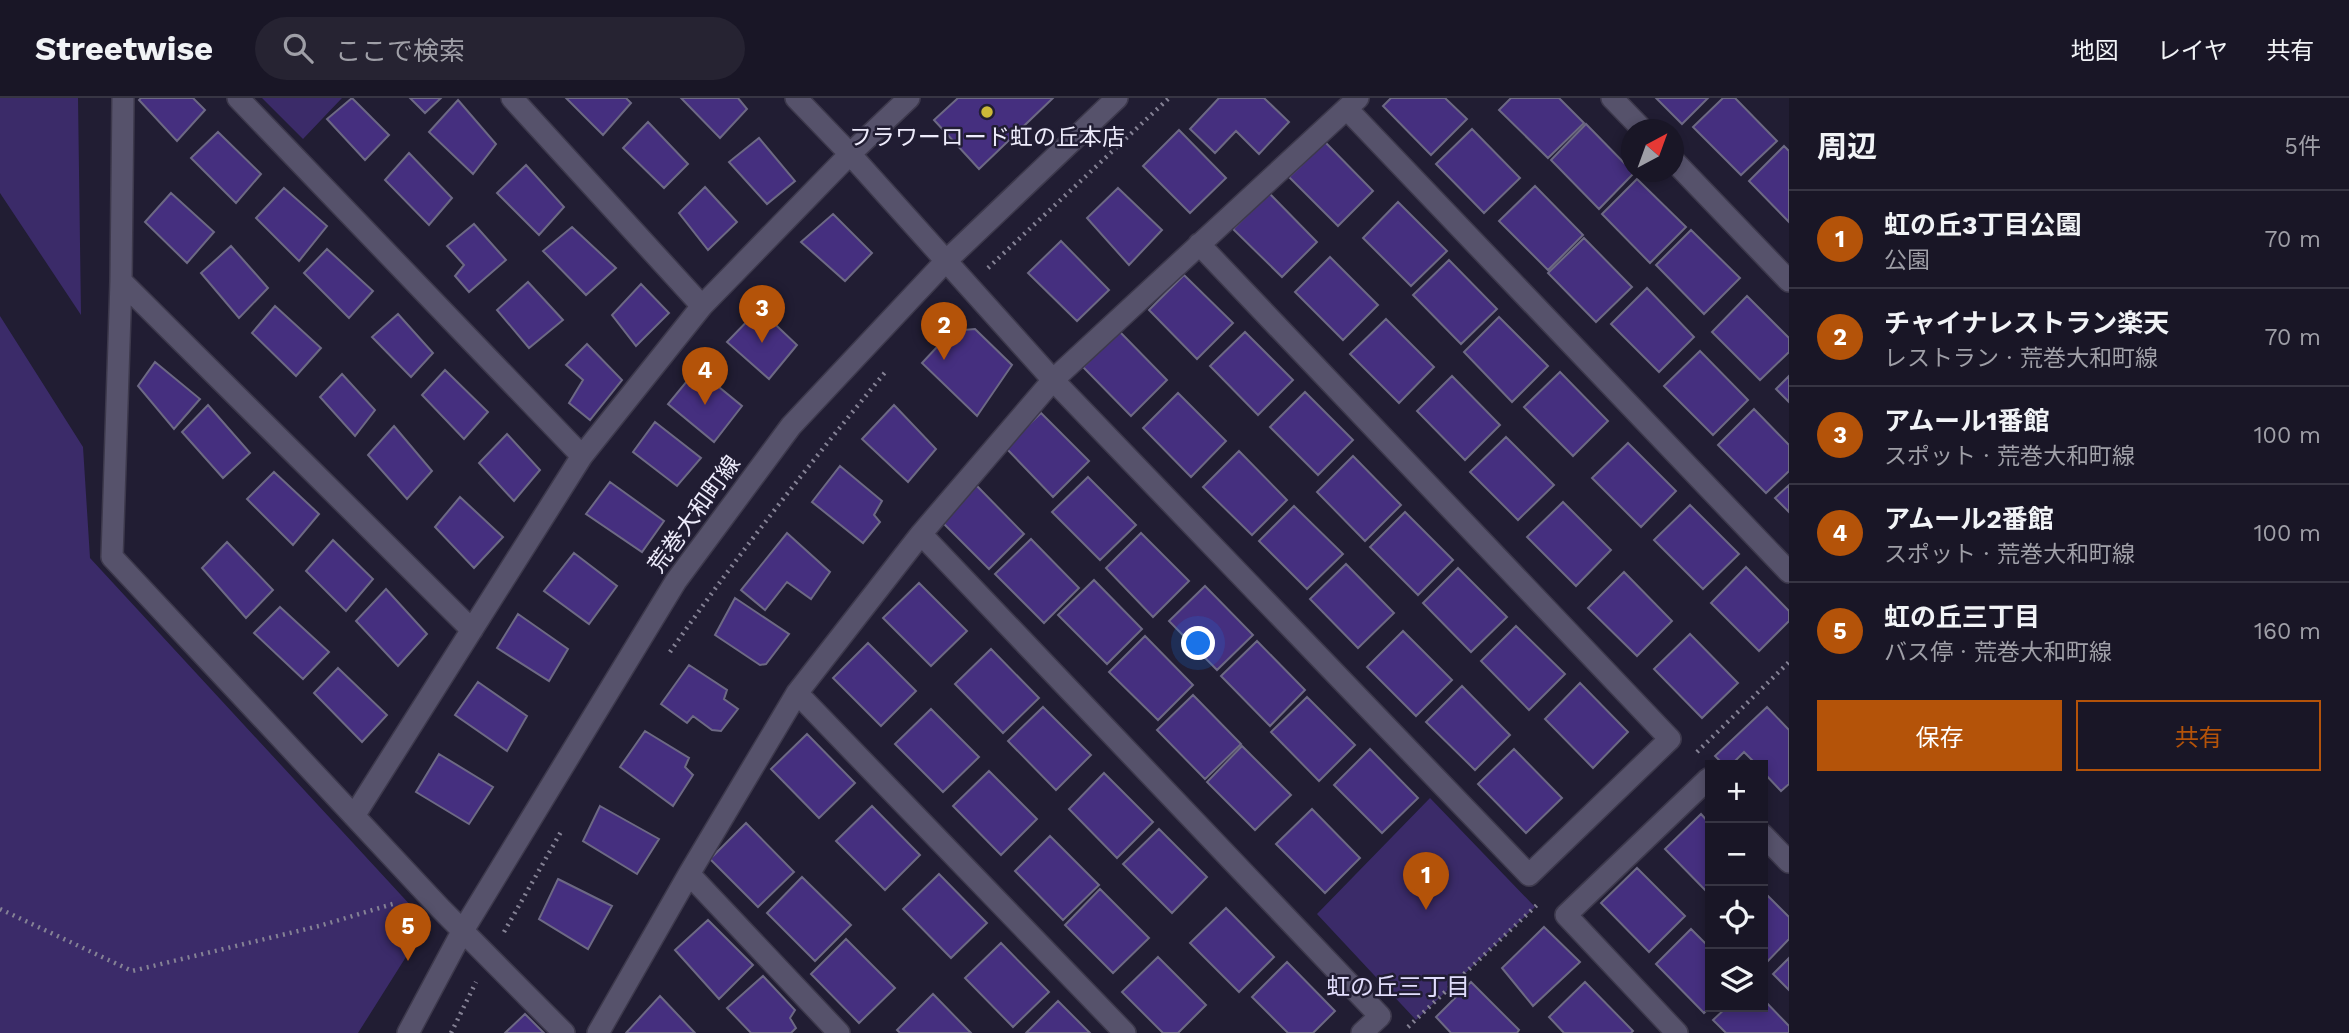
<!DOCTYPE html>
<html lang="ja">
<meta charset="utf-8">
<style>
:root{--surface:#191626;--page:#262332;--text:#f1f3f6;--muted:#9f9fa7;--line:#373543;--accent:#b45309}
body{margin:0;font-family:"Work Sans","Noto Sans JP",sans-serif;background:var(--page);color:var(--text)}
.controls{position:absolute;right:21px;bottom:21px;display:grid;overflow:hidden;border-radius:0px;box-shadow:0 4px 10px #0003}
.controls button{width:63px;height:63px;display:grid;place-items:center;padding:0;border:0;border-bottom:2px solid var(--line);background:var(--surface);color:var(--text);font:35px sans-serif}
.compass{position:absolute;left:1621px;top:21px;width:63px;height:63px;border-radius:50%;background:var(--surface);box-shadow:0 4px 10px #0003;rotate:41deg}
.you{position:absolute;left:1199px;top:546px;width:24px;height:24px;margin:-18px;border:5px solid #fff;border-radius:50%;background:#1a73e8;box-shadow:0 0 0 10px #1a73e833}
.badge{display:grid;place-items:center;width:46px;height:46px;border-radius:50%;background:var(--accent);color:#fff;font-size:23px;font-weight:700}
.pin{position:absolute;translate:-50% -58px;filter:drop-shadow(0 2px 4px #0008)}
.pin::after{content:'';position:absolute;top:37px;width:24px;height:21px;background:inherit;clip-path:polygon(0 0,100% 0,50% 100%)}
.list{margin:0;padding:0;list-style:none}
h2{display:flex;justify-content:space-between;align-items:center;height:91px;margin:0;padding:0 28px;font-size:30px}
h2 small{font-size:23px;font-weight:400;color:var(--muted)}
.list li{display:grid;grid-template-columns:46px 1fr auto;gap:21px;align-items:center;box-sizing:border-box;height:98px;padding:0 28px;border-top:2px solid var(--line)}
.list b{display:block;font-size:26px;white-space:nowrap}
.list p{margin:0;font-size:23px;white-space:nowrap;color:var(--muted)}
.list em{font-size:23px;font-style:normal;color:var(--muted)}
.actions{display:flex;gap:14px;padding:21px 28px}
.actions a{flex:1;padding:16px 0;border:2px solid var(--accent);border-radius:0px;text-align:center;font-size:24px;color:var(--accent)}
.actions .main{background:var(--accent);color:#fff}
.icon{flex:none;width:38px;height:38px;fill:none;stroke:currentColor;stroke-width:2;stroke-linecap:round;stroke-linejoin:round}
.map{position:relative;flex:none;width:1789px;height:935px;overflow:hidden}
header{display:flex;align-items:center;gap:42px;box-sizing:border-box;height:98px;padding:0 35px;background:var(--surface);border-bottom:2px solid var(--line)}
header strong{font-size:33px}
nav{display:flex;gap:38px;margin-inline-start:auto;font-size:24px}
.search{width:490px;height:63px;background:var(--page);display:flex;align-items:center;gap:18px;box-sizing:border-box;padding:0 24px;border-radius:38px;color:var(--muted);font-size:26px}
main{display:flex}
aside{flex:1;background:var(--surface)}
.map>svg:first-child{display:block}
</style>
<header>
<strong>Streetwise</strong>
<div class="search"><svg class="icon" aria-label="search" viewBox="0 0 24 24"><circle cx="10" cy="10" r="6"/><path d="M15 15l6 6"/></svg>ここで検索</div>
<nav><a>地図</a><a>レイヤ</a><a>共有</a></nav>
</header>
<main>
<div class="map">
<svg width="1789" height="935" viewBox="0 0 1789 935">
<rect width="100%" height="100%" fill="#211d33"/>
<!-- green -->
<path fill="#3b2b69" d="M0 0H78L81 217 0 95Z
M262 0H342L303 41Z
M0 218 83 349 90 460 413 810 416 843 358 935H0Z
M1430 700 1535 809 1416 922 1317 816Z"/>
<!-- building -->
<path fill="#452f7f" stroke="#6d6984" stroke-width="2" d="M141 0H193L205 12 177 43 139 2Z
M352 0 389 37 365 62 327 21Z
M410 0H441L425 15Z
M566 0H626L631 5 603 37Z
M681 0H738L747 11 720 40Z
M958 0H1053L979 71 934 22Z
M1219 0H1264L1289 24 1259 56 1236 33 1215 55 1190 31Z
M1391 0H1445L1467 21 1431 57 1383 8Z
M1511 0H1559L1584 25 1548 60 1499 12Z
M1656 0H1708L1682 26Z
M1723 0H1735L1777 43 1741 77 1693 29Z
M458 2 496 46 473 76 429 34Z
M648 24 688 66 664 90 623 50Z
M1586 26 1634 75 1599 111 1551 62Z
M1472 31 1520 80 1484 115 1436 66Z
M1179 32 1226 80 1190 115 1143 68Z
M218 34 261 76 236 105 191 60Z
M759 40 795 83 767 106 729 64Z
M1325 44 1373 93 1338 128 1289 79Z
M1784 48 1789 53V124L1749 83Z
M409 55 452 100 429 127 385 82Z
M526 67 564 109 539 137 497 95Z
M1637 81 1686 129 1650 165 1602 116Z
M1535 88 1583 137 1548 172 1499 123Z
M705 89 737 124 708 152 679 115Z
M284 90 327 128 299 163 256 120Z
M1118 90 1162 132 1129 167 1087 120Z
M171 95 214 134 187 165 145 124Z
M1269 95 1317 144 1282 179 1233 131Z
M1398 104 1447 153 1411 188 1363 140Z
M833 116 872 155 845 183 801 144Z
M474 126 506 162 469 194 455 178 464 167 447 148Z
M572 129 616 170 586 197 543 153Z
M1691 132 1740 180 1704 216 1656 167Z
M1584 140 1632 189 1596 224 1548 175Z
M1061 143 1109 192 1077 223 1028 175Z
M231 148 268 190 239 220 201 175Z
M327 151 373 193 349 220 304 175Z
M1330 159 1378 207 1343 242 1295 194Z
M1449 162 1497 211 1461 246 1413 197Z
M1184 177 1233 225 1197 261 1149 212Z
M528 184 563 222 529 250 497 212Z
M641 186 669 215 636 248 612 217Z
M1647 190 1694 239 1659 274 1611 226Z
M1747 198 1789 240V254L1760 282 1712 234Z
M275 208 321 250 296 278 252 235Z
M759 211 797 247 769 281 727 244Z
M398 216 433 255 411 279 372 239Z
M1499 219 1548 268 1512 304 1464 254Z
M1386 221 1434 269 1399 305 1350 256Z
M975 231 1012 267 977 318 922 265 952 233Z
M1119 233 1167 282 1131 318 1083 269Z
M1245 234 1293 282 1258 317 1210 268Z
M587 246 622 282 590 322 569 305 583 282 566 267Z
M1700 253 1748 302 1713 337 1664 288Z
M155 264 200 301 174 331 138 288Z
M697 271 742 308 714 344 668 306Z
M445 272 488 314 464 341 422 297Z
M1560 274 1608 323 1573 358 1524 309Z
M342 276 375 312 355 338 320 299Z
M1452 278 1500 327 1465 362 1417 313Z
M1789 278V304L1776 291Z
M1305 294 1353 342 1318 377 1270 329Z
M1178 295 1226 343 1191 379 1143 330Z
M208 307 250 355 223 380 182 334Z
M894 307 936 351 908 384 862 341Z
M1754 311 1789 347V373L1766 395 1718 347Z
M1041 315 1089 363 1053 399 1005 349Z
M655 324 701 360 677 388 633 354Z
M394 328 432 373 407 401 368 357Z
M507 336 540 372 514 403 479 365Z
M1506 339 1554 387 1518 422 1470 374Z
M1628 345 1676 393 1641 429 1592 380Z
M1239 353 1287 402 1252 437 1203 389Z
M1353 358 1401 407 1365 443 1317 394Z
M840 368 882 403 874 417 880 424 863 445 812 404Z
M274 374 319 416 293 447 247 401Z
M1088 379 1136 427 1100 462 1052 414Z
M610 384 664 423 642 454 586 416Z
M976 387 1024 436 989 471 940 422Z
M1789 387V414L1775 400Z
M460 399 503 439 474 470 435 429Z
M1563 404 1611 452 1576 488 1527 439Z
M1690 407 1739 456 1703 491 1654 442Z
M1294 408 1343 456 1307 491 1259 443Z
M1405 414 1453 462 1418 497 1370 449Z
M787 435 830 474 811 501 787 484 765 512 741 492Z
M1141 435 1189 483 1153 519 1106 470Z
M1031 441 1079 490 1044 525 995 476Z
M333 442 373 481 346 513 306 473Z
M227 444 273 492 246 520 202 470Z
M574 455 617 488 589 526 544 493Z
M1346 466 1394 515 1358 550 1310 501Z
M1746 469 1789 513V523L1759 553 1711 505Z
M1458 470 1507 519 1471 554 1423 505Z
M1624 474 1672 523 1637 558 1588 510Z
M1094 482 1142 531 1107 566 1058 517Z
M919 485 967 533 931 568 883 520Z
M1205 488 1253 537 1217 572 1169 523Z
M386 491 427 536 398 568 356 523Z
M735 500 789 536 766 566 760 567 715 537Z
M280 509 329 554 303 581 254 535Z
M518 516 568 551 549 583 497 550Z
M1516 528 1565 576 1529 612 1481 563Z
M1403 533 1452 582 1416 618 1367 569Z
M1690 536 1738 585 1702 620 1654 571Z
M1145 538 1193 587 1158 622 1109 574Z
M1257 543 1305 592 1270 628 1221 578Z
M868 545 916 593 881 628 833 580Z
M991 551 1039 600 1003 635 955 586Z
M689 567 727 592 724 601 738 611 721 633 712 632 693 618 687 625 661 606Z
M338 570 387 617 362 644 314 595Z
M478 584 527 618 507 653 455 617Z
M1580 585 1628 634 1593 670 1545 621Z
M1462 588 1510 637 1475 672 1426 624Z
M1193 597 1241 646 1205 681 1157 632Z
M1307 599 1355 647 1319 683 1271 634Z
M1043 609 1091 657 1056 692 1008 643Z
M1767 609 1789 632V686L1781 693 1763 674V667H1757L1744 654 1731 667H1724L1715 658Z
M931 611 979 659 943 694 895 646Z
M645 633 689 660 685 669 693 677 673 708 620 669Z
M807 636 855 685 819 720 771 671Z
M1242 648 1291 697 1255 732 1207 684Z
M1370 651 1418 700 1382 735 1334 687Z
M1514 651 1562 700 1526 735 1478 686Z
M439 656 493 689 469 726 416 694Z
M989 673 1037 721 1001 757 953 708Z
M1104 675 1153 724 1117 760 1069 711Z
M600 708 659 741 637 776 583 743Z
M872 708 920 757 885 792 836 743Z
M1312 711 1360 760 1325 795 1276 746Z
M1701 716 1710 726V797L1665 751Z
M746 725 794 774 758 809 710 761Z
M1159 731 1207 779 1172 815 1123 766Z
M1050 738 1099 787 1063 822 1015 773Z
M1637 770 1685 818 1649 854 1601 805Z
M939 776 987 825 951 860 903 811Z
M802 779 851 827 815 863 767 815Z
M558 781 612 808 588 851 539 821Z
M1100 791 1149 840 1113 875 1065 827Z
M1763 793 1789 819V841L1765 866Z
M1226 810 1274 859 1239 894 1190 845Z
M708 822 753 867 719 901 675 852Z
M1544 829 1580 864 1533 908 1502 870Z
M1691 831 1710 850V909L1704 915 1656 866Z
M846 841 895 890 859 925 811 876Z
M1001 845 1049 894 1013 929 965 880Z
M1158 859 1206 907 1178 935H1163L1122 894Z
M1789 860V892L1773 876Z
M1287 864 1335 913 1313 935H1288L1252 899Z
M763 878 795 912 790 920 796 930 791 935H751L727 910Z
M1471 884 1519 932 1517 935H1451L1436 919Z
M1585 884 1633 933 1631 935H1564L1549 919Z
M933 896 971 935H900L897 932Z
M660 898 695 935H626Z
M1763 901 1789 928V935H1726L1713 922 1727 909H1763Z
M1058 903 1090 935H1026Z
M525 916 544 935H505Z"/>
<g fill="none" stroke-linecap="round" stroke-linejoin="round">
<defs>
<path id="minor" d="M123 0 121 183 112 459 440 810 564 935
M238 0 582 358
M512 0 702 208
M796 0 850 56 1053 282 1529 777 1670 641 1199 146
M1612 0 1643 32
M1347 11 1789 474
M1674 63 1789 183
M121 183 472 532
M921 436 1380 918 1362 935
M797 595 1125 935
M354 718 582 358 702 208 850 56 909 0
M1763 737 1789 764
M689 776 839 935
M408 935 462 834 676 483 791 328 945 164 1117 0
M598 935 689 776 797 595 921 436 1053 282 1358 0
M1677 935 1566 817 1708 681 1710 683"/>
</defs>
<!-- minor casing -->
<use href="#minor" stroke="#3d394c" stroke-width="24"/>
<!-- path -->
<path stroke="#858295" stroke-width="4.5" stroke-dasharray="2 5" stroke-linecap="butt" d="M988 170 1169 0
M670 554C738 456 811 364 887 272
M1697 654 1789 564
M0 811 132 873 319 828 396 805
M504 834 562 732
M1408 929 1539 805
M451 935 476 884"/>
<!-- minor -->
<use href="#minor" stroke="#56526b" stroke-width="21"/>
</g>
<!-- markers -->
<circle fill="#ccb938" stroke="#211d33" stroke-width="2.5" cx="987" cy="14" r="7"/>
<g text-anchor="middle" stroke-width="5" stroke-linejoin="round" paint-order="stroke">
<!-- poi labels -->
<g font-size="23" fill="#edebfb" stroke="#211d33">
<text x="987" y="47">フラワーロード虹の丘本店</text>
</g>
<!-- street labels -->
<g font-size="23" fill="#edebfb" stroke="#211d33">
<text transform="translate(694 416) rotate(-54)" y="8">荒巻大和町線</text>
</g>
<!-- neighbourhood labels -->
<g font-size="24" fill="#e1ddfc" stroke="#211d33">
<text x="1398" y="897">虹の丘三丁目</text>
</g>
</g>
</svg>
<div class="controls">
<button>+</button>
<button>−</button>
<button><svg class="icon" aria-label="locate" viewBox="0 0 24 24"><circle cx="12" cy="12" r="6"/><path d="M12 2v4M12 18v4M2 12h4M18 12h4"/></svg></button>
<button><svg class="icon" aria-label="layers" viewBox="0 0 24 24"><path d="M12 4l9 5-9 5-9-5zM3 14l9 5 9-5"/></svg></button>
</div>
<svg class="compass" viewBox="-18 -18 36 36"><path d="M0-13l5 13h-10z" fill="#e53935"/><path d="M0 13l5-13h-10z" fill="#9f9fa7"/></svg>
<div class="you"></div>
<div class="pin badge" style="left:1426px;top:812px">1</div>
<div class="pin badge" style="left:944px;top:262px">2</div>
<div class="pin badge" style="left:762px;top:245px">3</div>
<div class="pin badge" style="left:705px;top:307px">4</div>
<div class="pin badge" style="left:408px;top:863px">5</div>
</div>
<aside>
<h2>周辺<small>5件</small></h2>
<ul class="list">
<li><span class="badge">1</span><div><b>虹の丘3丁目公園</b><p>公園</p></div><em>70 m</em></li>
<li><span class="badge">2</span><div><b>チャイナレストラン楽天</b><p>レストラン · 荒巻大和町線</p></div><em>70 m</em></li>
<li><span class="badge">3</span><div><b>アムール1番館</b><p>スポット · 荒巻大和町線</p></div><em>100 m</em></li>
<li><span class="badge">4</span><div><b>アムール2番館</b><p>スポット · 荒巻大和町線</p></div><em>100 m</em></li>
<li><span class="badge">5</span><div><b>虹の丘三丁目</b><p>バス停 · 荒巻大和町線</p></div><em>160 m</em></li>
</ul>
<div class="actions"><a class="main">保存</a><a>共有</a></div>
</aside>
</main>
